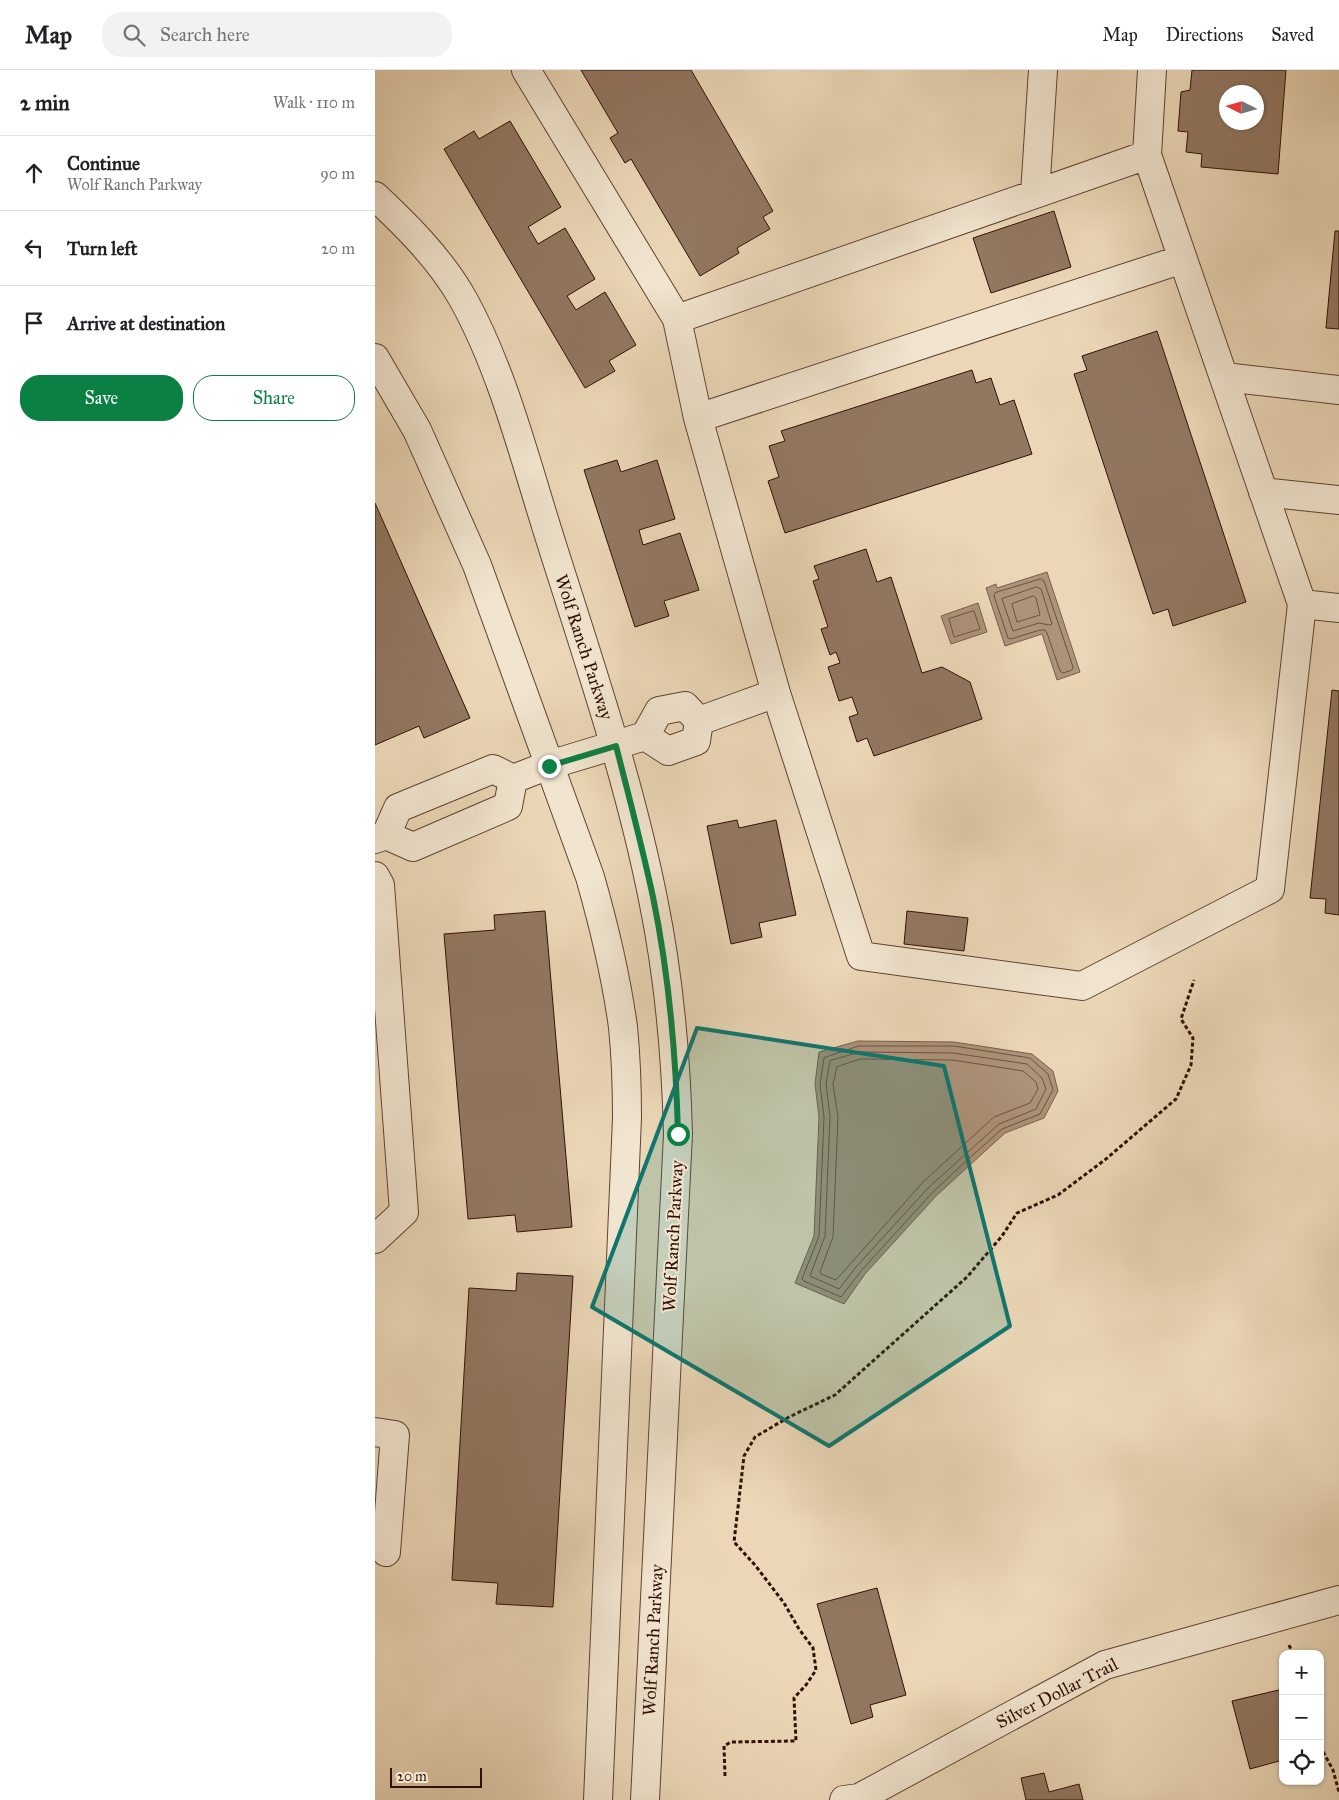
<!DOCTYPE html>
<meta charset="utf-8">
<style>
:root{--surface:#fff;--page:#f2f2f2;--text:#202124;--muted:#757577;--line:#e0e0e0;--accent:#0b8043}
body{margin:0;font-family:"IM FELL Great Primer",serif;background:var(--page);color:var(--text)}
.controls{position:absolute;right:15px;bottom:15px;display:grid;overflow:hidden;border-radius:10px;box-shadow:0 1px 4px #0004}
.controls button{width:45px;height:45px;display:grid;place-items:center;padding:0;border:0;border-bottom:1px solid var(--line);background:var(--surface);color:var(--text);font:25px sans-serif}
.compass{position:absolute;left:844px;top:15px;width:45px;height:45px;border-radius:50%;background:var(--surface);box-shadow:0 1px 4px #0004;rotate:275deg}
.scale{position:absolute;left:15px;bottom:12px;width:92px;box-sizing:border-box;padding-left:5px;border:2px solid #311004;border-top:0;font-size:14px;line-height:18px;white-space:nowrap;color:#311004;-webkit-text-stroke:4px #f2e5d0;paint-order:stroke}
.stop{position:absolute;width:15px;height:15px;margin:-11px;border:4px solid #0b8043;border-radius:50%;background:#fff}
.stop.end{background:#0b8043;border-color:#fff;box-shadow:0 1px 5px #0008}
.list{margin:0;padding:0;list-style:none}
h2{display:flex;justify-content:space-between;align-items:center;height:65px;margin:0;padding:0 20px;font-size:21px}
h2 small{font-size:16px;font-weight:400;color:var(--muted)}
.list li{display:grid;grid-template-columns:32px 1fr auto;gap:15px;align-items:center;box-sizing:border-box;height:75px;padding:0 20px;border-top:1px solid var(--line)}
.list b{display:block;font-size:19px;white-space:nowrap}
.list p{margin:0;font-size:16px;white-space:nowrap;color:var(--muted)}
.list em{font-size:16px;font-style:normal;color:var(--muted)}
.actions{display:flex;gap:10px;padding:15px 20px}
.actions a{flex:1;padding:11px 0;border:1px solid var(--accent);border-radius:20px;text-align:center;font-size:18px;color:var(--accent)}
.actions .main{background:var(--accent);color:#fff}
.icon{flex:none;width:28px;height:28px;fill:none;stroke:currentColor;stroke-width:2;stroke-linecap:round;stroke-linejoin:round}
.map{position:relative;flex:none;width:964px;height:1730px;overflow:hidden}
header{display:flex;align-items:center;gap:30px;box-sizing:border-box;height:70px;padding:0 25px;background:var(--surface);border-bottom:1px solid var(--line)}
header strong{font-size:24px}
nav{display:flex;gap:28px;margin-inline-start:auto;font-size:18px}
.search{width:350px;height:45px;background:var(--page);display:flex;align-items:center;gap:12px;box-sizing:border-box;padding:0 18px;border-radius:20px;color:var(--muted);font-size:19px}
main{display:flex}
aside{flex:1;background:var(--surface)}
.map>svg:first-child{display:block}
</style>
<header>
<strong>Map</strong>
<div class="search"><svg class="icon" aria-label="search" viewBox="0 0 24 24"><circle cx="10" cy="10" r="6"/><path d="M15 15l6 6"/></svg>Search here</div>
<nav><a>Map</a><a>Directions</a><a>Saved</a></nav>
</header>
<main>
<aside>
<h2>2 min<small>Walk · 110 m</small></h2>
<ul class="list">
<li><svg class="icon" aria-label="ahead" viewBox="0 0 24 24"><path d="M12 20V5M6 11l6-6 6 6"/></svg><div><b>Continue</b><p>Wolf Ranch Parkway</p></div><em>90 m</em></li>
<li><svg class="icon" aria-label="left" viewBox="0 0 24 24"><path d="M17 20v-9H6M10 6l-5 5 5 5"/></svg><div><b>Turn left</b></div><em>20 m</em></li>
<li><svg class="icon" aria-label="arrive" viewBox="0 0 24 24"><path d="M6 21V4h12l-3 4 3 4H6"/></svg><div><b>Arrive at destination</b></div></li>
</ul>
<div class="actions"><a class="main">Save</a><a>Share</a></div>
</aside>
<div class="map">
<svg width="964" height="1730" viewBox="0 0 964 1730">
<rect width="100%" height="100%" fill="#ebd7b7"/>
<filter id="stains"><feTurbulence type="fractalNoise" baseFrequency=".004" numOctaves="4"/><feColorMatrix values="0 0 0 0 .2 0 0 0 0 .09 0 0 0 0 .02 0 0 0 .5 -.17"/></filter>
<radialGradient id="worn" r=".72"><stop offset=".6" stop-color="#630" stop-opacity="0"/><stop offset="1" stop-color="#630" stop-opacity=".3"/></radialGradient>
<!-- water -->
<path fill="#ac937a" stroke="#7b5f4b" d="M672 502 705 602 682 610 667 564 630 576 611 518 621 514 622 518Z
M603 533 612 562 576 574 566 546Z
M483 971 579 972 657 984 678 1001 683 1021 669 1048 630 1063 561 1126 490 1204 469 1234 420 1213 439 1166 444 1047 440 1014 444 982Z"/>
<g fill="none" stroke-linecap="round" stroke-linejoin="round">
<!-- shore -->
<path stroke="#6e523f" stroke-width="1" d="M666 509 669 511 698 597 697 600 688 603 685 601 672 563 670 560H665L636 569 633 568 619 526 620 523Z
M662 517 666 519 677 554 674 555 664 553 638 561 627 529Z
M659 526 661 528 665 545 642 552 637 534Z
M599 541 605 559 579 567 574 549Z
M484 976H579L655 988 673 1004 678 1020 665 1044 627 1059 591 1091 557 1123 486 1201 466 1227 429 1211 427 1209 444 1166 449 1047 445 1014 449 988Z
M485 982 578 983 652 994 667 1008 671 1019 661 1039 624 1054 553 1118 481 1197 464 1219 435 1206 450 1166 455 1047 451 1014 455 991Z
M486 989 578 990 648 1001 661 1012 663 1019 655 1033 619 1047 548 1112 461 1210 446 1204 445 1202 458 1167 463 1047 458 1014 462 997Z"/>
</g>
<!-- building -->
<path fill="#927761" stroke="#311004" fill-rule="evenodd" d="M206 0H316L398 141 388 147 395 159 362 178 364 183 325 206 256 89 250 93 235 68 243 63Z
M817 0H911L903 104 826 97 827 84 811 82 813 62 803 61 806 22 815 20ZM852 22H882V52H852Z
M135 51 186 137 153 157 163 174 190 158 220 209 192 226 201 240 230 222 261 275 234 291 240 301 210 318 69 79 99 61 104 69Z
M679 141 696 197 616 223 598 168Z
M960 161H964V259L951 258Z
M782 261 871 532 798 556 793 539 778 544 699 304 712 300 707 286Z
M597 300 601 313 616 308 625 335 639 330 657 384 410 463 393 411 404 407 394 376 410 371 406 361Z
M242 390 246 402 282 390 300 449 264 460 268 475 305 463 324 520 289 531 294 546 260 557 209 400Z
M0 433 95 648 49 668 44 656 0 675Z
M491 479 502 512 516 507 547 603 567 597 595 612 607 649 499 686 492 668 482 672 474 647 483 644 477 627 464 631 453 597 465 593 461 582 455 585 446 559 453 557 438 511 444 509 439 496Z
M957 620 964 621V845L950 843 951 829 935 828Z
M362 750 364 758 401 750 421 845 384 853 387 867 356 874 332 756Z
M170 841 197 1157 142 1162 140 1145 93 1149 69 864 120 860 119 845Z
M532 841 593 848 589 881 529 874Z
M142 1203 198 1206 178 1537 121 1534 123 1513 77 1510 94 1218 141 1221Z
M502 1518 531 1625 495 1635 498 1647 476 1654 442 1534Z
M908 1619V1690L875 1699 857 1631Z
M669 1703 674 1722 704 1714 708 1730H651L646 1708Z"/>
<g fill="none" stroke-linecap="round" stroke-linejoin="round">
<defs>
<path id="minor" d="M151 0 302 249 323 348 401 623 324 651
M660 124 668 0
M0 126C33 157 66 190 88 229 129 303 151 394 177 475 214 592 254 709 278 829 294 907 301 985 303 1064L270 1730
M302 249 772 85
M0 288 42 360 102 495 215 807C229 856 241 906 248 957 251 987 252 1018 252 1048L223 1730
M849 307 964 320
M323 348 808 189
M888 422 964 430
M927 534 964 538
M401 623 486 886 707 916 895 819 927 534 772 85 777 0
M270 666 293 681 321 671 324 651
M11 765 23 738 118 699 138 709 174 695 270 666 284 641 310 636 324 651
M0 769 11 765 38 777 133 736 138 709
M0 806 5 815 29 1142 0 1169
M0 1362 20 1365 11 1482
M469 1730 484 1728 730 1595 964 1530"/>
</defs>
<!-- minor casing -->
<use href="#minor" stroke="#604231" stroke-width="30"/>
<!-- path -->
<path stroke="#311004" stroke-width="3" stroke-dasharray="4 2.5" stroke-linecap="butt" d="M914 1575 918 1584
M945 1676 958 1700 964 1722
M350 1706 349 1676 356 1672 421 1671 419 1628 431 1615 441 1600 438 1578 424 1559 409 1533 380 1495 359 1472 369 1386 380 1367 414 1347 460 1325 592 1207 627 1166 642 1143 683 1125 731 1089 801 1029 816 995 818 968 806 949 819 910"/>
<!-- minor -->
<use href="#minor" stroke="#f2e5d0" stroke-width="28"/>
</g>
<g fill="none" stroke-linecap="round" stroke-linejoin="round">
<!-- route -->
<path stroke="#0b8043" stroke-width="6" d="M174 696 241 676C254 726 267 776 278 827 294 905 301 985 303 1064"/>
</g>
<!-- marked area -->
<path fill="#0f766e" fill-opacity="0.2" stroke="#0f766e" stroke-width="4" stroke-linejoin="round" d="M322 958 569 996 635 1256 454 1376 217 1237Z"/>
<g text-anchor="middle" stroke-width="4" stroke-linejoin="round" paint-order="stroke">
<!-- street labels -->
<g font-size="18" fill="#311004" stroke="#f2e5d0">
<text transform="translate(209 577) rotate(72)" y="6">Wolf Ranch Parkway</text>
<text transform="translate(298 1166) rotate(-87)" y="6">Wolf Ranch Parkway</text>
<text transform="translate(278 1570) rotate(-87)" y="6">Wolf Ranch Parkway</text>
<text transform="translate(682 1623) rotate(-27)" y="6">Silver Dollar Trail</text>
</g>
</g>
<rect width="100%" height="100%" filter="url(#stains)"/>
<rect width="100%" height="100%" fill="url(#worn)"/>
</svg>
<div class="controls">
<button>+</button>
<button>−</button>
<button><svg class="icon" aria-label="locate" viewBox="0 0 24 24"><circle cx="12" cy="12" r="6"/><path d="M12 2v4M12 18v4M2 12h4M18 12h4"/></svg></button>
</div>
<svg class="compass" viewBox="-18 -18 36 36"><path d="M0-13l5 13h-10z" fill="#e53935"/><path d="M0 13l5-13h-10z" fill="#757577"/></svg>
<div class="scale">20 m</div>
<div class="stop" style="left:303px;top:1064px"></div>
<div class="stop end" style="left:174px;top:696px"></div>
</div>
</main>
